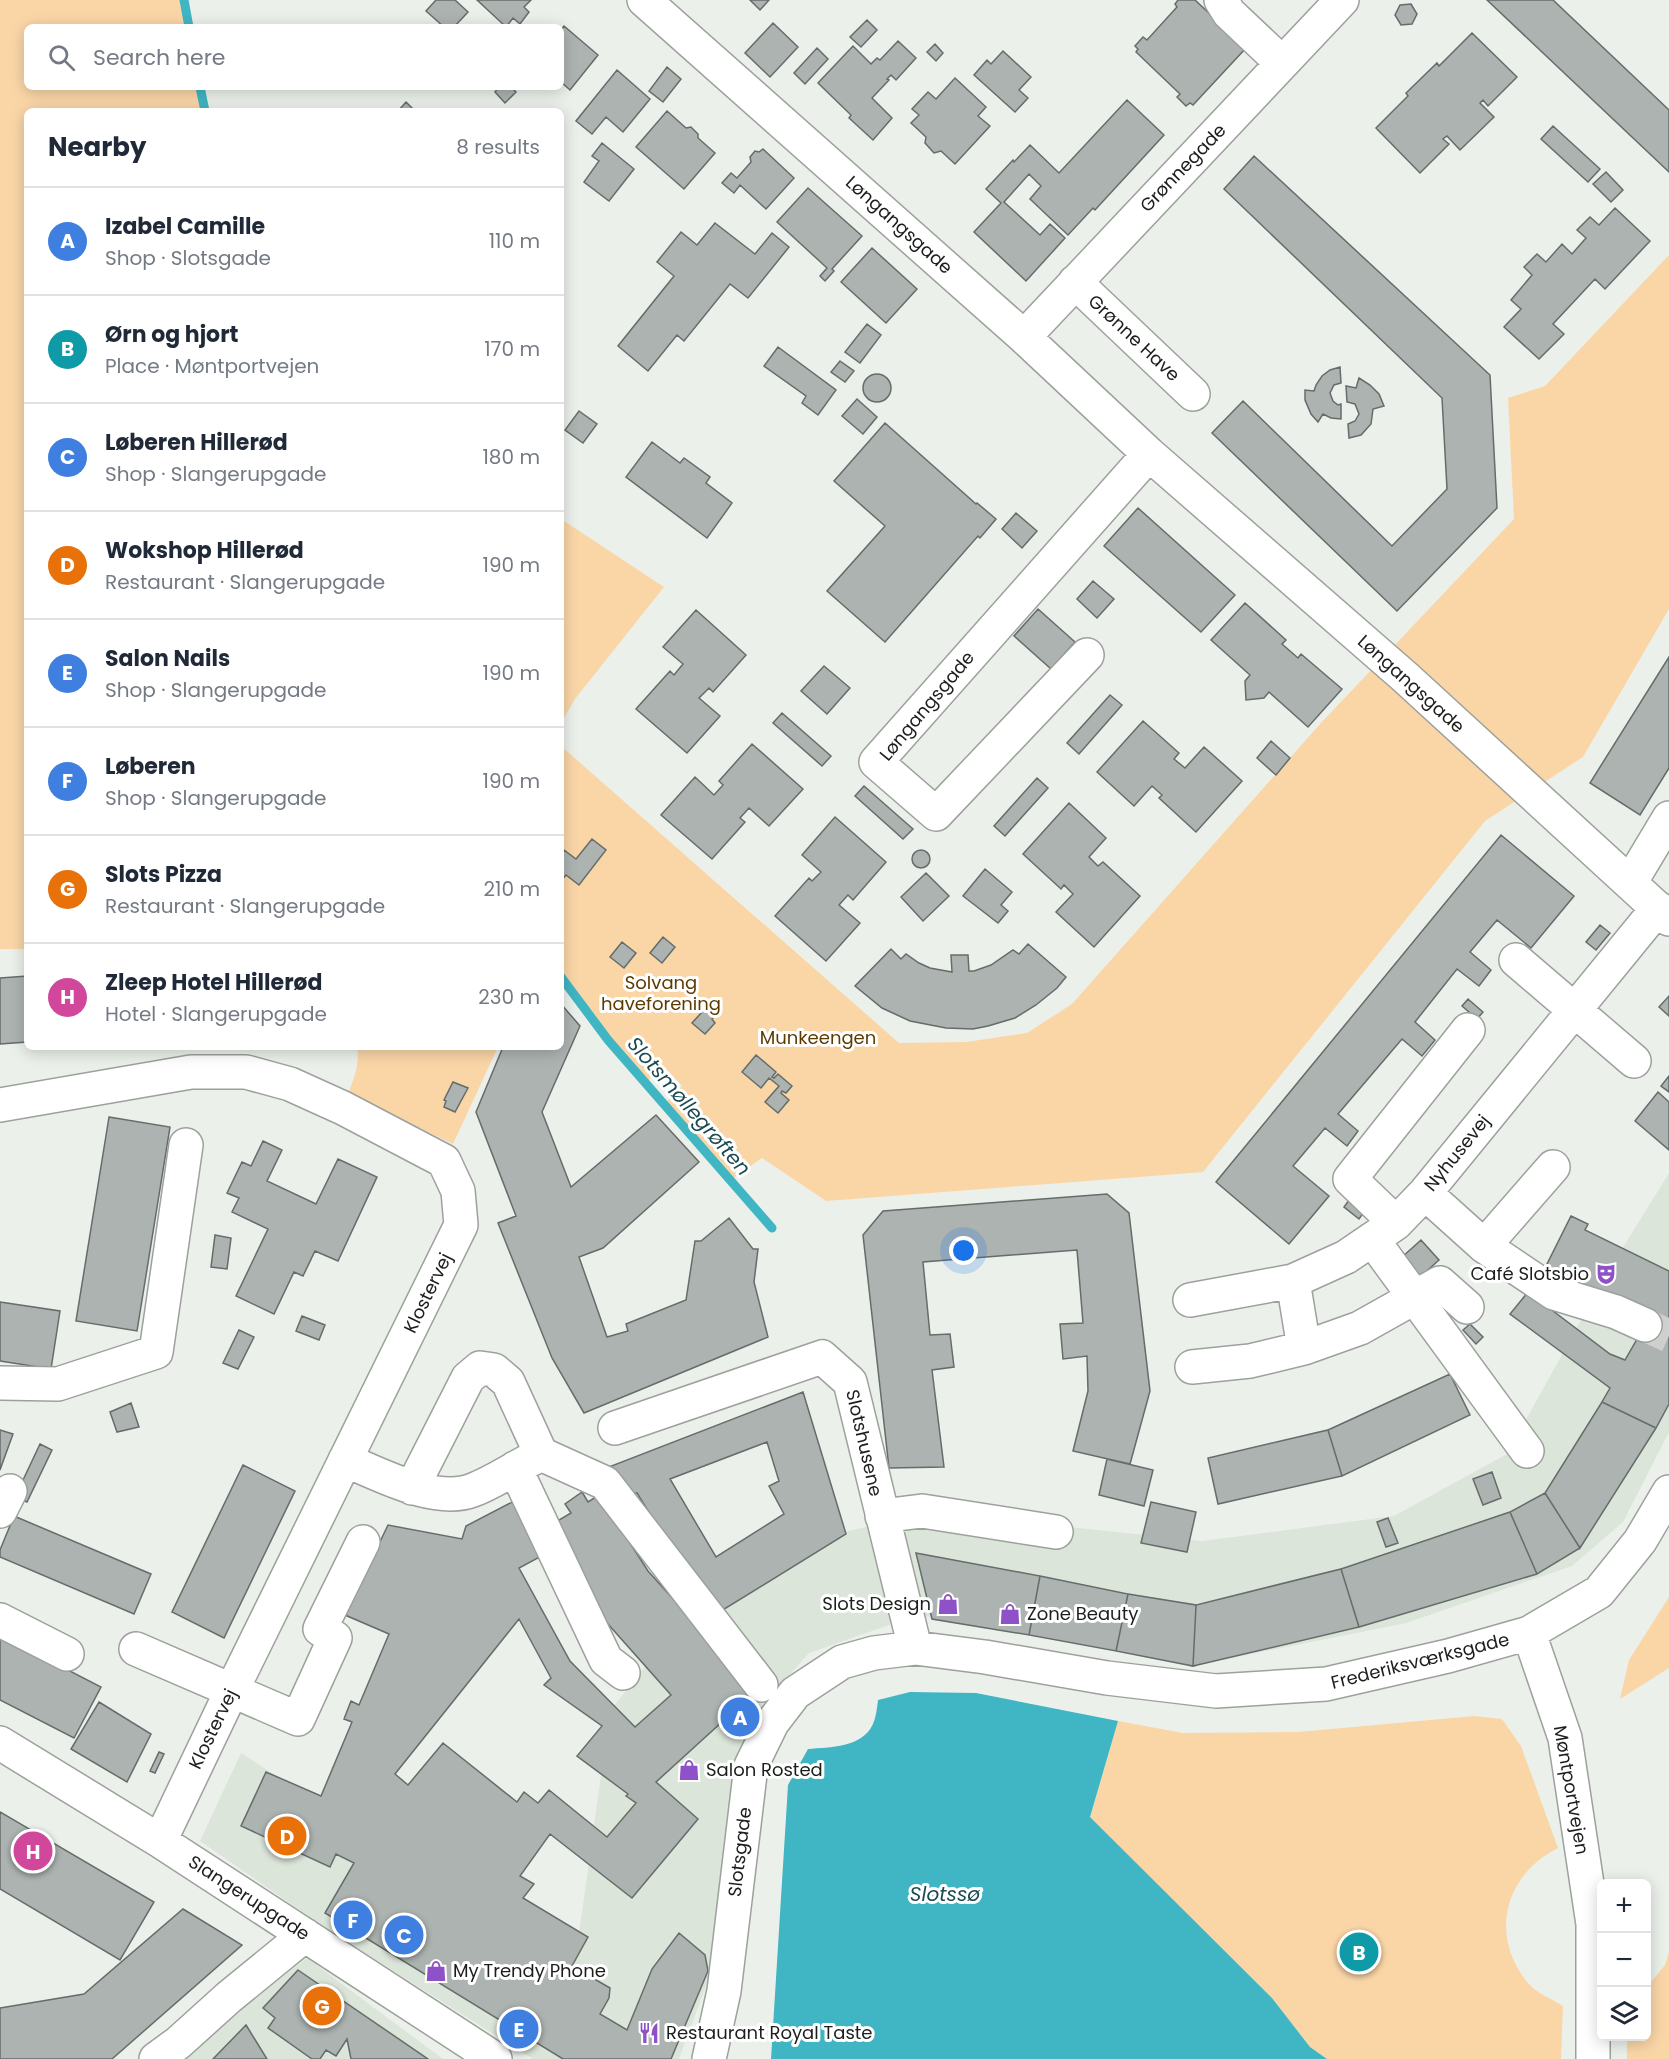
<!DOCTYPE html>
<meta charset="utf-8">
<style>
:root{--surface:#fff;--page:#f6f6f7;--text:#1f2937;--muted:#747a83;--line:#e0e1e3;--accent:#2563eb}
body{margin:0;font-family:Poppins,sans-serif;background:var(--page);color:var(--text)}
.controls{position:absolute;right:18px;bottom:18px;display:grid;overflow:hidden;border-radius:9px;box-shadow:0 3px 15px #0003}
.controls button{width:54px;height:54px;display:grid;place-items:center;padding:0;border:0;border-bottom:2px solid var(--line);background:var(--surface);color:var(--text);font:30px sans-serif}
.you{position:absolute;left:964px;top:1251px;width:21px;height:21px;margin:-15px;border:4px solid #fff;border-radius:50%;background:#1a73e8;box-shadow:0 0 0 9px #1a73e833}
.badge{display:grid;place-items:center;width:39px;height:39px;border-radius:50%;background:var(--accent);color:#fff;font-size:20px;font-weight:700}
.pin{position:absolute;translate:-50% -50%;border:3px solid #fff;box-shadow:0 2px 6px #0006}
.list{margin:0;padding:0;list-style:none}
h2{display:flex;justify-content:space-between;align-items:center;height:78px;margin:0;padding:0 24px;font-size:26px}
h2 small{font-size:20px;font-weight:400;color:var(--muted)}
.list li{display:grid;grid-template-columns:39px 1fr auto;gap:18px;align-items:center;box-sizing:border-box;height:108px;padding:0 24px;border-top:2px solid var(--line)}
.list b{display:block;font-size:22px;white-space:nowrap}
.list p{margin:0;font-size:20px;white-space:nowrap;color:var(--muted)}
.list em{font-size:20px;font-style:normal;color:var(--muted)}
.icon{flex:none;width:33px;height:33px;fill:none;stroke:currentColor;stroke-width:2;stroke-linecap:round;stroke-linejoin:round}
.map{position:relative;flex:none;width:1669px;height:2059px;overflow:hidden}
.search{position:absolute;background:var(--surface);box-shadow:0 3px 15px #0003;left:24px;top:24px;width:540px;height:66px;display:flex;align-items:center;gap:15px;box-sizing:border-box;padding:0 21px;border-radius:9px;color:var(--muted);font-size:22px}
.panel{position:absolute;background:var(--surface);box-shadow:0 3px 15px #0003;left:24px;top:108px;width:540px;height:942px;border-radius:9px}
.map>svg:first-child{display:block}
</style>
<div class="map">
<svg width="1669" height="2059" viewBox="0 0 1669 2059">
<rect width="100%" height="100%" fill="#ecf0eb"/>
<!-- built -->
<path fill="#dbe5d9" d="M1669 1173V1432L1623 1522 1572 1566 1406 1623 1221 1660 941 1614 892 1624 809 1653 768 1699 736 1766 713 1967 679 2059H533L324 1927 200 1841 241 1753 574 1970 610 1711 728 1561 926 1512 1202 1541 1394 1516 1507 1454 1606 1275Z
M307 1958 443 2059H177Z"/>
<!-- green -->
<path fill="#fad6a7" d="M0 0H184L189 27H27V87H200L205 111H27V949H0Z
M1669 255V609L1583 757 1485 821 1203 1172 826 1201 762 1158 731 1180 664 1104 682 1086 663 1065 646 1083 608 1040 561 977V746L899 1043 966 1042 1027 1033 1072 1004 1320 724 1514 519 1508 398 1545 386Z
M561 519 664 587 575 699 561 723Z
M357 1047H498L453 1144 348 1094C354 1078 360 1064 357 1047Z
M1669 1597V1668L1620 1699 1629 1660Z
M1474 1716 1502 1719 1521 1746 1558 1848C1504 1875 1489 1936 1528 1983 1536 1993 1552 1999 1563 2006L1561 2059H1327L1310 2047 1272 1998 1090 1817 1118 1721 1183 1733 1298 1732Z
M1669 1952V2059H1627V2037L1646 2036 1647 1987 1665 1965Z"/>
<!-- water -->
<path fill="#40b5c3" d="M910 1692 976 1693 1118 1721 1090 1817 1272 1998 1310 2047 1327 2059H771L788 1785 808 1749C830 1747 862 1748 873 1724 876 1717 877 1708 878 1700Z"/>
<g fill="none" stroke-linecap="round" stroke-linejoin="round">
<!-- stream -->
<path stroke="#40b5c3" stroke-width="9" d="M184 0 189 27
M200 87 205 111
M561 977 608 1040 772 1228"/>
</g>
<!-- building -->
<path fill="#acb3b1" stroke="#656c6a" stroke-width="1.5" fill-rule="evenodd" d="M436 0H455L468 12 454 27H444L426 11Z
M477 0H531L524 7 529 12 520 24 513 18 506 27Z
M750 0H769L760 10Z
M1178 0H1195L1246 48 1193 105 1190 103 1186 106 1177 97 1180 94 1136 52 1138 49 1135 46 1143 37 1147 40 1177 7 1175 4Z
M1487 0H1553L1669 110V172Z
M1411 4 1417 14 1412 24 1401 25 1395 15 1400 5Z
M867 20 877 30 861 47 850 37Z
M773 23 798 47 770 77 745 53Z
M564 26 598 55 570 90 561 82V30Z
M1472 33 1517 77 1488 106 1483 100 1480 103 1494 117 1460 150 1447 136 1443 139 1449 144 1420 173 1376 128 1408 96 1406 93 1437 63 1439 66Z
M898 41 916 58 896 80 891 75 887 79 889 80 872 98 892 118 873 140 849 118 851 115 818 83 853 46 871 64 877 58 880 60Z
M935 44 943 53 936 61 927 52Z
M817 48 828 59 805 84 794 73Z
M1003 51 1031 77 1019 90 1028 98 1015 112 974 75 987 60 991 64Z
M667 67 681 79 663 102 649 91Z
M617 70 650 99 623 132 606 117 592 134 576 121Z
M955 78 986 107 978 116 990 126 955 164 941 151 934 153 925 143 926 137 911 123 919 115 912 109 928 92 936 99Z
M499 87H511L516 92 505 103 495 92Z
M1127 100 1164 135 1095 210 1093 208 1068 235 1030 199 1041 186 1029 174 1004 202 1040 235 1050 224 1065 238 1026 281 974 232 1001 203 986 189 1013 160 1014 162 1030 145 1059 173Z
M406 102 415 111H398Z
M667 111 686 128 691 127 698 134V138L715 153 684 189 636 147Z
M1553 126 1600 169 1588 182 1541 139Z
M602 143 634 169 609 201 584 182 599 161 592 156Z
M763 149 794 178 766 209 740 185 734 193 722 183 731 173 737 178 751 162 750 157 755 151 759 152Z
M1254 156 1490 375 1497 508 1397 611 1212 433 1243 401 1392 546 1447 489 1442 398 1224 189Z
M1606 172 1623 190 1611 202 1593 184Z
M808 188 862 236 832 269 834 271 825 281 820 276 827 268 777 222Z
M1615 208 1650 241 1605 289 1595 279 1553 324 1564 334 1539 359 1504 327 1521 309 1511 300 1532 275 1524 267 1537 254 1546 262 1562 244 1572 254 1586 238 1577 230 1590 217 1599 225Z
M715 223 755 254 772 233 789 247 748 298 730 284 684 341 677 335 648 371 618 346 674 276 657 262 681 232 697 245Z
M872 248 917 289 886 323 841 282Z
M867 324 881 335 860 363 845 352Z
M778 347 836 390 818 415 802 403 806 396 764 366Z
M840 361 854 371 845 382 831 372Z
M1340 367 1341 383 1334 385 1330 393 1333 401 1338 405 1341 404V419L1331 418 1323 414 1318 422 1311 414 1305 400V390L1314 391 1316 385 1322 376 1330 370Z
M863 388a14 14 0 1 1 28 0a14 14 0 1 1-28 0Z
M1359 378 1370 385 1379 394 1384 406 1373 409 1371 424 1361 435 1349 438 1348 424 1355 421 1359 414 1355 404 1347 402 1346 386 1356 388Z
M857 399 877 417 863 434 842 416Z
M579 411 597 424 583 443 565 430Z
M885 423 976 504 977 503 996 519 980 538 978 536 885 642 827 591 885 526 834 481Z
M652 442 680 463 684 458 710 477 706 483 732 503 707 538 626 477Z
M1138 508 1235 595 1201 632 1104 546Z
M1016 513 1037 531 1022 548 1002 529Z
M1093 581 1114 599 1097 618 1077 599Z
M1245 603 1286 640 1282 644 1298 658 1301 654 1342 689 1308 727 1269 692 1264 698 1246 700 1245 681 1250 675 1211 640Z
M1038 609 1075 642 1051 669 1014 636Z
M696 610 746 655 713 692 709 688 699 698 720 716 687 753 636 709 670 671 674 675 683 664 663 647Z
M1669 657V768L1640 815 1590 783Z
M824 666 850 688 827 714 801 691Z
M1110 695 1122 705 1079 754 1067 743Z
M782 713 831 756 822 766 773 723Z
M1143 721 1179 753 1174 759 1185 768 1204 747 1242 781 1196 832 1159 798 1162 795 1152 786 1134 806 1097 772Z
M1271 741 1290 758 1276 775 1257 758Z
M752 744 803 789 769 826 749 808 740 818 745 822 712 859 661 815 695 777 714 795 723 785 719 781Z
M1037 778 1048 788 1005 836 994 826Z
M864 786 913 829 903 839 855 796Z
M1069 803 1106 838 1089 857 1098 866 1103 862 1140 896 1094 947 1056 912 1073 894 1064 885 1061 889 1023 854Z
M835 817 886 862 853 900 848 895 839 905 860 923 826 961 775 916 809 878 812 881 821 872 802 855Z
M1501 835 1574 896 1531 948 1497 920 1470 952 1491 970 1479 986 1457 969 1415 1022 1435 1040 1422 1056 1402 1039 1338 1114 1358 1131 1347 1146 1325 1128 1293 1166 1329 1196 1289 1244 1216 1182Z
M592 839 606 850 579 885 566 875 561 881V854L564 850 576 859Z
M912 859a9 9 0 1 1 18 0a9 9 0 1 1-18 0Z
M985 869 1012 892 1001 905 1008 911 998 923 963 896Z
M926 873 949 896 923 921 901 897Z
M1600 925 1610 933 1596 950 1586 942Z
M663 937 675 947 662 963 650 953Z
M622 942 636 953 624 968 610 957Z
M1028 944 1066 977 1057 988 1036 1005 1015 1018 988 1026 973 1029 946 1028 910 1021 882 1008 855 986 891 949 901 959 906 954 919 963 930 968 952 972 951 955H968L969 971H974L991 965 1013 950 1019 954Z
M27 976V1042L0 1044V978Z
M1669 996V1016L1659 1007Z
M1468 999 1483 1012 1477 1019 1462 1006Z
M712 1001 721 1009 712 1019 715 1023 705 1034 692 1023Z
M561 1004 580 1026 542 1112 571 1187 656 1115 699 1162 603 1248 579 1257 607 1337 628 1331 626 1324 686 1300 695 1241H701L729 1218 753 1249H758L754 1282 768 1337 584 1413 552 1358 498 1223 516 1216 476 1112 503 1047H561Z
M756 1055 776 1072 772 1077 774 1078 778 1074 792 1086 786 1093 782 1091 781 1093 789 1100 778 1113 765 1102 779 1086 769 1078 761 1088 742 1072Z
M1669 1076V1092L1661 1086Z
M453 1082 468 1088 455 1112 444 1107 446 1101 444 1100Z
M1658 1092 1669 1102V1150L1635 1121Z
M109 1117 170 1127 137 1331 76 1321Z
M263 1141 282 1150 267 1181 316 1204 338 1159 377 1177 338 1261 315 1251 303 1276 294 1272 274 1314 236 1296 268 1229 232 1212 239 1198 227 1193 242 1162 251 1166Z
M1107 1194 1129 1213 1150 1391 1130 1464 1073 1451 1088 1391 1087 1356 1063 1359 1060 1324 1083 1323 1077 1250 923 1262 930 1335 950 1334 954 1367 932 1370 944 1467 889 1468 863 1235 883 1211Z
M1349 1200 1364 1212 1359 1219 1344 1207Z
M1571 1216 1588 1224 1585 1230 1669 1271V1329L1560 1278 1541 1276Z
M215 1235 231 1238 227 1269 211 1267Z
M1421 1240 1439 1260 1419 1278 1401 1258Z
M1528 1292 1610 1354 1625 1360 1648 1320 1669 1329V1404L1656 1428 1602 1402 1610 1388 1510 1314Z
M0 1302 60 1311 51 1369 0 1361Z
M302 1316 325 1325 319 1340 296 1331Z
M1470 1324 1483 1337 1476 1344 1463 1330Z
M239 1330 254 1337 238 1369 223 1363Z
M1450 1374 1470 1415 1342 1476 1328 1430Z
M803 1392 846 1534 713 1616 637 1493 622 1499 601 1470ZM767 1442 779 1481 769 1486 784 1514 716 1557 670 1479Z
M1602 1402 1656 1428 1580 1548 1545 1493Z
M131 1403 139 1427 117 1432 110 1412Z
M0 1430 13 1434 0 1470Z
M1328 1430 1342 1476 1218 1504 1208 1458Z
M40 1444 52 1450 27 1502 15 1497Z
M1107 1459 1153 1470 1144 1506 1099 1495Z
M243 1465 295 1491 224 1638 172 1612Z
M1492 1472 1501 1498 1483 1505 1473 1479Z
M582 1492 588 1502 599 1495 648 1571 756 1691 656 1782 698 1819 632 1898 550 1834 520 1876 534 1884 523 1898 588 1937 572 1966 610 1988 609 1998 600 2014 627 2030 652 1969 679 1933 705 1955 708 1971 671 2059H563L325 1913 354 1863 336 1854 330 1867 241 1826 266 1772 321 1796 352 1722 344 1719 351 1701 359 1705 389 1634 345 1615 388 1525 462 1539 466 1526 522 1497 549 1552 519 1568 570 1661 635 1727 671 1695 600 1615 549 1526 571 1513 565 1504ZM519 1619 551 1678 544 1685 602 1726 577 1756 628 1794 626 1796 636 1803 607 1837 549 1790 538 1803 524 1792 517 1802 443 1743 408 1785 395 1774Z
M1545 1493 1580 1548 1537 1574 1510 1512Z
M1151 1502 1196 1512 1187 1552 1141 1543Z
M1510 1512 1537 1574 1359 1627 1341 1569Z
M14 1516 151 1574 134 1614 0 1557V1550Z
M1388 1518 1398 1543 1386 1547 1377 1522Z
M916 1553 1040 1576 1029 1635 932 1619Z
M1341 1569 1359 1627 1193 1666 1196 1605Z
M1040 1576 1128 1594 1116 1651 1029 1635Z
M1128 1594 1196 1605 1193 1666 1116 1651Z
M0 1635 101 1687 74 1738 0 1700Z
M99 1702 151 1734 127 1782 71 1749Z
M159 1752 164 1754 155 1773 150 1771Z
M0 1812 154 1902 120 1960 0 1889Z
M183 1909 242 1945 112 2059H0V2008L84 1994Z
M298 1970 428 2059H351L347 2039 336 2056 326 2050 320 2059H312L268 2028 275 2018 263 2008Z
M246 2025 267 2059H213Z"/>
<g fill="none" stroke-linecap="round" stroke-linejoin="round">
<!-- minor-tunnel -->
<path stroke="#cdd0cc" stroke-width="33" stroke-dasharray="33 16" stroke-linecap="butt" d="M1645 1325 1669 1336"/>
<defs>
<path id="minor" d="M644 0 1024 337 1149 454 1405 677 1669 919
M1221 0 1229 13 1282 63
M1075 282 1193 394
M1024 337 1342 0
M1087 655 936 814 876 762 1149 454
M1630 883 1669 818
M1516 960 1634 1061
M0 1105 191 1072H246L290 1084 343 1108 444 1161 458 1191 461 1225 232 1690 160 1841
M1425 1193 1484 1246 1553 1167
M1396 1223 1350 1179 1468 1030
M1372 1239 1527 1451
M1484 1246 1554 1293 1616 1312 1645 1325
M1293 1281 1304 1348
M1190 1300 1293 1281 1346 1257 1396 1223 1425 1193 1658 908
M1192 1367 1250 1361 1304 1348 1360 1328 1440 1283 1467 1307
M0 1383 58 1384 156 1352 186 1145
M615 1428 822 1357 850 1382 915 1648
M345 1460C379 1474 436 1505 473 1490 494 1482 514 1468 534 1458
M515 1468 606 1660 623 1673
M412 1488 468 1378 480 1368 494 1370 508 1382 541 1454 605 1483 761 1685
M0 1511 10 1491
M882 1516 922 1511 1056 1532
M0 1620 67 1654
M1529 1633 1565 1738 1593 1924V2059
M136 1649 298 1719 335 1638 320 1629 363 1542
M0 1743 160 1841 495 2059
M156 2059 178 2043 229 1997 305 1935
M709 2059 724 1991 751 1766 772 1723 795 1693 842 1662 874 1653 915 1648 985 1657 1107 1678 1216 1691 1326 1684 1448 1656 1529 1633 1599 1592 1640 1541 1669 1492"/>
</defs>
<!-- minor casing -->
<use href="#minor" stroke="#9da19c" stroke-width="36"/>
<!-- minor -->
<use href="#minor" stroke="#fff" stroke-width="33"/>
</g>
<!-- icons -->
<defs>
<symbol id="theatre-bare" viewBox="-9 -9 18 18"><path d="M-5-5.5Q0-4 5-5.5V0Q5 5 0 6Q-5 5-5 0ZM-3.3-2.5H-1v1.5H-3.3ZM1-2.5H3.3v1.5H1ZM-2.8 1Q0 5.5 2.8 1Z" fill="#8e51c7" stroke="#fff" stroke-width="2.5" paint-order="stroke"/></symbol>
<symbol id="shop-bare" viewBox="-9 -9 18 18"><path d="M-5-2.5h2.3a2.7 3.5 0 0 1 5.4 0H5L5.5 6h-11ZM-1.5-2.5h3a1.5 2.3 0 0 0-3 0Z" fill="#8e51c7" stroke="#fff" stroke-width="2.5" paint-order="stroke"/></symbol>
<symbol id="restaurant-bare" viewBox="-9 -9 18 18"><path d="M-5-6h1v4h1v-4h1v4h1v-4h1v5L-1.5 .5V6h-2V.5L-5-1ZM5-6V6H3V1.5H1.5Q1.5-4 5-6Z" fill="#8e51c7" stroke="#fff" stroke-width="2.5" paint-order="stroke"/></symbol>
</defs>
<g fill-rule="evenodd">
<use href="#theatre-bare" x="1591" y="1259" width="30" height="30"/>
<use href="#shop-bare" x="933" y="1589" width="30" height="30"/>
<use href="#shop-bare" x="995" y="1599" width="30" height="30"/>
<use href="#shop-bare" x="674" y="1755" width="30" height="30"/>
<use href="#shop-bare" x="421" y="1956" width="30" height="30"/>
<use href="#restaurant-bare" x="634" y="2018" width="30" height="30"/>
</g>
<g text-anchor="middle" stroke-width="6" stroke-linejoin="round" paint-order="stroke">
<!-- street labels -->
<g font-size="18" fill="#1c1e1c" stroke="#fff">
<text transform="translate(1183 168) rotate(-46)" y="6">Grønnegade</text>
<text transform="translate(899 225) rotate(42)" y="6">Løngangsgade</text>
<text transform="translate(1134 338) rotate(43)" y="6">Grønne Have</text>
<text transform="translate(1411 684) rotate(42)" y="6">Løngangsgade</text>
<text transform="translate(927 706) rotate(-50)" y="6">Løngangsgade</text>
<text transform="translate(1457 1153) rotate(-51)" y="6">Nyhusevej</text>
<text transform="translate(428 1293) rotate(-64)" y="6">Klostervej</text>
<text transform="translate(864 1443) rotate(77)" y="6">Slotshusene</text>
<text transform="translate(1420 1661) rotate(-14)" y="6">Frederiksværksgade</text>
<text transform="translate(213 1729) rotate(-64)" y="6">Klostervej</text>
<text transform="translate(1571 1790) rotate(80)" y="6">Møntportvejen</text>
<text transform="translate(740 1852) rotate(-83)" y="6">Slotsgade</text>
<text transform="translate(249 1898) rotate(33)" y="6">Slangerupgade</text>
</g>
<!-- park labels -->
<g font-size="18" fill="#5c3b01" stroke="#fff">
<text x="661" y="989">Solvang<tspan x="661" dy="21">haveforening</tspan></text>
<text x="818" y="1044">Munkeengen</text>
</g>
<!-- poi labels -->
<g font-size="18" fill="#1c1e1c" stroke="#fff" text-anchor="start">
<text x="1589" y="1280" text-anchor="end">Café Slotsbio</text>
<text x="931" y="1610" text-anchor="end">Slots Design</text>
<text x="1027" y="1620">Zone Beauty</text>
<text x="706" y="1776">Salon Rosted</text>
<text x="453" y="1977">My Trendy Phone</text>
<text x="666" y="2039">Restaurant Royal Taste</text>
</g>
<!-- water labels -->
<g font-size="20" font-style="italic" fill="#194b51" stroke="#fff">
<text transform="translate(689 1106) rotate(49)" y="7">Slotsmøllegrøften</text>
<text x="945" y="1901">Slotssø</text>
</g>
</g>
</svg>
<div class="controls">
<button>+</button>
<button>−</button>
<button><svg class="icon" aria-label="layers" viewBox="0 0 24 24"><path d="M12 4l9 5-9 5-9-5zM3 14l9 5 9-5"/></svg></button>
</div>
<div class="you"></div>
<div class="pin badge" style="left:740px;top:1717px;background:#3f7fe0">A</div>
<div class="pin badge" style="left:1359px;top:1952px;background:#0f9aa8">B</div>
<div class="pin badge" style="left:404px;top:1935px;background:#3f7fe0">C</div>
<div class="pin badge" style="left:287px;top:1836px;background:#e8710a">D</div>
<div class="pin badge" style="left:519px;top:2029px;background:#3f7fe0">E</div>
<div class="pin badge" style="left:353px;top:1920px;background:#3f7fe0">F</div>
<div class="pin badge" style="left:322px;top:2006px;background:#e8710a">G</div>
<div class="pin badge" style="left:33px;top:1851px;background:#d1479c">H</div>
<div class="search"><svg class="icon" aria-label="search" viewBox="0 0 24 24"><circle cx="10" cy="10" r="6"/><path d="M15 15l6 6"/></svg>Search here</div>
<section class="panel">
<h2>Nearby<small>8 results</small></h2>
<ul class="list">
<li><span class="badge" style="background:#3f7fe0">A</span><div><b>Izabel Camille</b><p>Shop · Slotsgade</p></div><em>110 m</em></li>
<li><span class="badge" style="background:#0f9aa8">B</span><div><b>Ørn og hjort</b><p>Place · Møntportvejen</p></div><em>170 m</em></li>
<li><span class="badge" style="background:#3f7fe0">C</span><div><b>Løberen Hillerød</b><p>Shop · Slangerupgade</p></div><em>180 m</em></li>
<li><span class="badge" style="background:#e8710a">D</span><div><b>Wokshop Hillerød</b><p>Restaurant · Slangerupgade</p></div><em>190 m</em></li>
<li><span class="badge" style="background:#3f7fe0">E</span><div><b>Salon Nails</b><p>Shop · Slangerupgade</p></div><em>190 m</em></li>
<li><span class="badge" style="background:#3f7fe0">F</span><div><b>Løberen</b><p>Shop · Slangerupgade</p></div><em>190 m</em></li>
<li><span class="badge" style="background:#e8710a">G</span><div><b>Slots Pizza</b><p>Restaurant · Slangerupgade</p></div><em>210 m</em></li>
<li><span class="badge" style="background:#d1479c">H</span><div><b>Zleep Hotel Hillerød</b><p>Hotel · Slangerupgade</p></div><em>230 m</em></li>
</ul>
</section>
</div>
